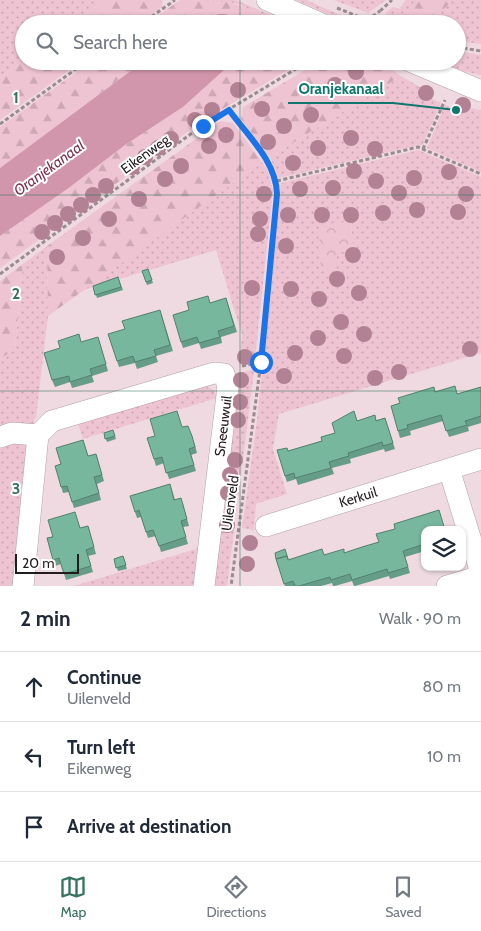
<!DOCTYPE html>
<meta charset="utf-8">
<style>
:root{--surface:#fff;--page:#f2f2f3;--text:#1f2937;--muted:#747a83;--line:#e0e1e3;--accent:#37725d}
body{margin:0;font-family:Cabin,sans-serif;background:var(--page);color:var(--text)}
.controls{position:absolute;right:15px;bottom:15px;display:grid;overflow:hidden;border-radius:10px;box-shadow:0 1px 4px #0004}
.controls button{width:45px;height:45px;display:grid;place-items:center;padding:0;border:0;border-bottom:1px solid var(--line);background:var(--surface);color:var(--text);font:25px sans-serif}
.scale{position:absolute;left:15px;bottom:12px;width:64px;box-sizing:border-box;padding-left:5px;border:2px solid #231c1e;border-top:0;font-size:14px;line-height:18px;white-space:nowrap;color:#231c1e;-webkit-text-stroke:4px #fff;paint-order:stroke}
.stop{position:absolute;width:15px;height:15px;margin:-11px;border:4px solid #1a73e8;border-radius:50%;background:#fff}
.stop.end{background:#1a73e8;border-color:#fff;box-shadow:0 1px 5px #0008}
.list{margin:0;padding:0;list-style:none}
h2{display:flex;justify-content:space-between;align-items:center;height:65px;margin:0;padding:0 20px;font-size:21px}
h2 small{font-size:16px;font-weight:400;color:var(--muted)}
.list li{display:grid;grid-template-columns:32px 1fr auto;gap:15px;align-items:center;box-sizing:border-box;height:70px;padding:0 20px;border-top:1px solid var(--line)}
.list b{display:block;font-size:19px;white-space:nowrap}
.list p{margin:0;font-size:16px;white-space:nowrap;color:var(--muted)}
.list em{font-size:16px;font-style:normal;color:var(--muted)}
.icon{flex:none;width:28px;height:28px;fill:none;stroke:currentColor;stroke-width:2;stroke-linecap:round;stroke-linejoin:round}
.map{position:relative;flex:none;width:481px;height:586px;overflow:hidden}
.search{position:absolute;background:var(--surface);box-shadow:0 1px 4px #0004;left:15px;right:15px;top:15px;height:55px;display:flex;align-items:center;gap:12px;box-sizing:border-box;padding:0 18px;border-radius:28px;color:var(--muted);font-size:19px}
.sheet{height:275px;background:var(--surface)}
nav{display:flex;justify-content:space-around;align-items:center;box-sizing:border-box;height:70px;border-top:1px solid var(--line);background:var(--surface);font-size:14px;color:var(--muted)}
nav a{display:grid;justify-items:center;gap:2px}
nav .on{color:var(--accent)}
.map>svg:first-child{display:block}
</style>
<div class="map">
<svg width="481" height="586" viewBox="0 0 481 586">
<defs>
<pattern id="grass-dots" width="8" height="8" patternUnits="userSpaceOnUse" patternTransform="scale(1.25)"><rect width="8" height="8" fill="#efc4d2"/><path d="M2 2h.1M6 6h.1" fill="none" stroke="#cda8b4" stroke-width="1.8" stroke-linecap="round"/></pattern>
<pattern id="forest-firs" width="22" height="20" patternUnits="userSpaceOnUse" patternTransform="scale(1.25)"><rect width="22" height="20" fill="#efc4d2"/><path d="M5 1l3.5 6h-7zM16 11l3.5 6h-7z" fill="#cda8b4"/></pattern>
<pattern id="park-crowns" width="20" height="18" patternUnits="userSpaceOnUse" patternTransform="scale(1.25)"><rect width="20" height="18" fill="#efc4d2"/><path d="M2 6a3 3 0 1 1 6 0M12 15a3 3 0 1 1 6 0" fill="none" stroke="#cda8b4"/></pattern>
</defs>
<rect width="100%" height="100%" fill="#eedae0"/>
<!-- grass -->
<path fill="url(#grass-dots)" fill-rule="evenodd" d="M0 0H105L73 24H24V60L0 78Z
M210 0H236L292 24H279L238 4 229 2 214 3Z
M296 0H306L356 22 351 24Z
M334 0H386L368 13Z
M406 0H419L395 20 385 13 393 7 399 9Z
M454 0H481V44L457 41V24H426Z
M457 51 481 55V75L462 71 440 61H457Z
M401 76 427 91 426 96 441 103 422 146 418 145 279 178 270 157Z
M445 105 458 110 460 106 481 110V172L427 148Z
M418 150 481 177V353L279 414 273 449 287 494 256 504 254 530 242 528 257 420 281 183ZM351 222 353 251 337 252Z
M262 162 268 171 273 190 255 359 239 365 242 335 216 250 83 290Z
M47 246 48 316 36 418 34 419 33 425H23L22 423 0 429V359L15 349 23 264Z
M251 370 254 372 227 586H212L238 374Z
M205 386 214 390 217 398 83 439 78 424Z
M19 442 28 443 17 586H0V447Z
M199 548 195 586H74Z"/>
<!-- forest -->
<path fill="url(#forest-firs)" d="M105 0H163L162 7 137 24H73Z
M180 0H210L214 3 229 2 247 8 279 24H244L238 17 228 14 206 17 196 24H146Z
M419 0H454L426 24H402L395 20Z
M24 60 82 61 0 120V78Z
M92 61H144L0 168V127Z
M234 61H303L201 122 0 268V236L70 187 125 145 183 107Z
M320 61H379L401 76 270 157 241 119 243 107Z
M221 121 233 123 262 162 48 316 47 246Z
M23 264 15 349 0 359V281Z"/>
<!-- park -->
<path fill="url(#park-crowns)" d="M351 222 353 251 337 252V268L321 269 319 224Z"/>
<!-- water -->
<path fill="#d196ab" d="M220 14C231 14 237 16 244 24H196L206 17Z
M144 61H234L183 107 125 145 70 187 0 236V168Z"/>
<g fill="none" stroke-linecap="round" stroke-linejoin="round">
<defs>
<path id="minor" d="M267 0 322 24
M410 61 481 91
M0 437 12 433 38 435 52 421 214 373 224 374 228 387 204 586
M449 469 481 573
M266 526 481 459
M23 586 38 435
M447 586 481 576"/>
</defs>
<!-- minor casing -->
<use href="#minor" stroke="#b3a0a6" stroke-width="22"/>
<!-- path -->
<path stroke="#9a8b8f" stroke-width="3" stroke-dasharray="4 2.5" stroke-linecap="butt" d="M337 8 377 24
M380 11 392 0
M141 24 175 0
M457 47 481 51
M229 110 271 167 277 181V194L261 362 231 586
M0 124 87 61
M423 149 445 100
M277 181 418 147 481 174
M0 274 203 125 309 61
M242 366 261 362"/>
<!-- minor -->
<use href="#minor" stroke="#fff" stroke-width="21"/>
<!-- path-bridge -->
<path stroke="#9a8b8f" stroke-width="3" stroke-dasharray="4 2.5" stroke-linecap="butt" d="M362 24 380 11"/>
</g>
<!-- trees -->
<g fill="#b28194">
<circle cx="356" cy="72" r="8"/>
<circle cx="335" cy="85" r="8"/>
<circle cx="238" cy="90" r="8"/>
<circle cx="426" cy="93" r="8"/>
<circle cx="463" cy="105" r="8"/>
<circle cx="262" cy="109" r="8"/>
<circle cx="212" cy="110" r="8"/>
<circle cx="311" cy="115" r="8"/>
<circle cx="195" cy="120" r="8"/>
<circle cx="284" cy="126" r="8"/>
<circle cx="226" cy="135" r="8"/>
<circle cx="351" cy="138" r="8"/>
<circle cx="171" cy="139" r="8"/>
<circle cx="268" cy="142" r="8"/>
<circle cx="209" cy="146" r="8"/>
<circle cx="158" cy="148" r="8"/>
<circle cx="318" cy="148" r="8"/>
<circle cx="375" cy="149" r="8"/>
<circle cx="145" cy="157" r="8"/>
<circle cx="293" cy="163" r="8"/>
<circle cx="181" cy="166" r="8"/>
<circle cx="132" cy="167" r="8"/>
<circle cx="354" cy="171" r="8"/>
<circle cx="449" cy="172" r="8"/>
<circle cx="414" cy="178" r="8"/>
<circle cx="165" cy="179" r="8"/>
<circle cx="376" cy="181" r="8"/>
<circle cx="106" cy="186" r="8"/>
<circle cx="333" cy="188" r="8"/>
<circle cx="300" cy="189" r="8"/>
<circle cx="399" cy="193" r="8"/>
<circle cx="264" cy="194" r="8"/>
<circle cx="466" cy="194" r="8"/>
<circle cx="93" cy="195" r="8"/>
<circle cx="139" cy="199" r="8"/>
<circle cx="81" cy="205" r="8"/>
<circle cx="417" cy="210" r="8"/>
<circle cx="458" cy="212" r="8"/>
<circle cx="383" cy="213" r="8"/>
<circle cx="68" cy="214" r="8"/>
<circle cx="288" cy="215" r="8"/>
<circle cx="322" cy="215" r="8"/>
<circle cx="351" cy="215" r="8"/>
<circle cx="109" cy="219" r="8"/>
<circle cx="260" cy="219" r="8"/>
<circle cx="55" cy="223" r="8"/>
<circle cx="42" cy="232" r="8"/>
<circle cx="258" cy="234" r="8"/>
<circle cx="83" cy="238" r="8"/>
<circle cx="286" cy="246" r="8"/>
<circle cx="353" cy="255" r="8"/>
<circle cx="57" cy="257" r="8"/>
<circle cx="337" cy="279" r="8"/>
<circle cx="252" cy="288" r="8"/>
<circle cx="291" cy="289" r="8"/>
<circle cx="359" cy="293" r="8"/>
<circle cx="319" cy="299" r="8"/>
<circle cx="341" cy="322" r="8"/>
<circle cx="364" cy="334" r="8"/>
<circle cx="318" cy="338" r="8"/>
<circle cx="470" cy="349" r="8"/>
<circle cx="295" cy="353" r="8"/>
<circle cx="344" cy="356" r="8"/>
<circle cx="245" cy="357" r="8"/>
<circle cx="399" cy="372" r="8"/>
<circle cx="284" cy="376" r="8"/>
<circle cx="375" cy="378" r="8"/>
<circle cx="241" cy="380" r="8"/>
<circle cx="240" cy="402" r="8"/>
<circle cx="238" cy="420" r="8"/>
<circle cx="235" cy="460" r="8"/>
<circle cx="230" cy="475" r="8"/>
<circle cx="228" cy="493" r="8"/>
<circle cx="227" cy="525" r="8"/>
<circle cx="250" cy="543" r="8"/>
<circle cx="247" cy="564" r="8"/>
</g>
<!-- wall -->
<path fill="#669d88" d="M148 269 153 283 147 285 142 271Z
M118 277 123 290 97 298 93 286Z
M226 298 237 332 221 337 222 343 201 349 199 343 183 348 181 342 211 303Z
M162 316 173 351 156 356 158 362 137 369 135 363 119 367 117 361 125 329Z
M82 342 100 343 108 371 92 376 94 382 72 388 70 382 55 387 52 380Z
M481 387V423L468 427 469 431 449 437 443 421 410 431 411 435 400 438 398 431 400 403 436 392 458 394Z
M385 418 395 449 385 452 384 449 350 459 351 463 332 468 334 474 298 485 296 479 287 482 285 476 287 448 288 451 322 441 357 420H377Z
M183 427 194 442 197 453 191 455 196 471 169 479 164 463 156 466 154 459Z
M113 430 116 439 107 442 104 433Z
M83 440 88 456 96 454 104 481 97 484 101 500 74 508 69 492 63 493 58 476 61 464Z
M170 484 175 500 183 504 189 526 183 527 188 544 161 552 156 536 148 538 141 517 137 518 135 512Z
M439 510 441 517 425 530V551L405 557 410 573 390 579 389 576 355 586H354L352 581 335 586H333L332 583 321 586H285L276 559 288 560 345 553 379 542 395 529Z
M88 526 96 554 88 556 93 572 66 580 61 564 55 566 47 538Z
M123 556 127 569 118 571 114 559Z"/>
<!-- building -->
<path fill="#77b79e" stroke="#53806f" d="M148 269 152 280 146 282 142 271Z
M118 277 121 287 95 295 93 286Z
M208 296 210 303 226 298 234 326 218 331 220 337 199 343 197 337 181 342 173 315 189 310 187 302Z
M160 310 170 345 154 350 156 356 135 362 133 356 117 361 108 334 125 329 122 321Z
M79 334 81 342 98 337 106 364 90 369 92 375 70 382 69 376 52 380 44 353 60 348 58 341Z
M455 386 457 394 481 387V416L465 421 467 425 446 431 441 415 407 425 408 428 398 431 391 406 400 403 398 398 434 387 435 392Z
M177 411 182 427 188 426 192 436 195 447 189 449 194 465 166 473 162 457 154 459 147 438 155 436 150 419Z
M354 411 357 421 375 415 376 421 385 418 393 443 383 446 382 442 348 453 349 456 329 462 331 468 295 478 294 473 285 476 277 450 287 448 288 451 322 441 321 437 335 433 332 423 350 413Z
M113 430 115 436 105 439 104 433Z
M83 440 88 456 96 454 102 475 94 477 99 493 72 502 67 486 61 487 58 476 55 466 61 464 56 448Z
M170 484 174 500 181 498 187 519 181 521 186 537 159 546 153 530 146 532 139 510 135 512 130 496Z
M439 510 445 530H425V544L403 551 408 567 388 573 387 569 352 580 350 574 331 580 330 577 299 586H295L293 581 284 584 276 559 287 556 288 560 322 549 324 555 344 549V553L362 547 379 542 376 534 395 529 394 524Z
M75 512 80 528 88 526 94 547 86 550 91 566 64 574 59 558 53 560 47 538 53 537 48 520Z
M285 549 288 559 287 556 276 559 275 553Z
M123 556 126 565 116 568 114 559Z"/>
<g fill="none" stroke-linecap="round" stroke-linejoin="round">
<!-- route -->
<path stroke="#1a73e8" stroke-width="6" d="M203 126 229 110C248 136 276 161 277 194L261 362"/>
</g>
<!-- grid -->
<path fill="none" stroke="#37725d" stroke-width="1" stroke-opacity="0.55" d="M240 0V24M240 61V586M0 195H481M0 391H481"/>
<g text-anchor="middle" stroke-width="4" stroke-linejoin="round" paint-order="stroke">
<!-- street labels -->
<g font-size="14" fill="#231c1e" stroke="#fff">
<text transform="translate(145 154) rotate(-36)" y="5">Eikenweg</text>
<text transform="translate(223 426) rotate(-83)" y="5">Sneeuwuil</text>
<text transform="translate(358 497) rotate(-17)" y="5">Kerkuil</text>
<text transform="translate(230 503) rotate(-82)" y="5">Uilenveld</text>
</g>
<!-- water labels -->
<g font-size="15" font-style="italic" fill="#7a3250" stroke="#fff">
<text transform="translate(49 168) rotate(-36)" y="5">Oranjekanaal</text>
</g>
</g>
<g font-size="16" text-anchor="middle" font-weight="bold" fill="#37725d" stroke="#fff" stroke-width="4" stroke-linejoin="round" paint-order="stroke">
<text x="16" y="103">1</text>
<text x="16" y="299">2</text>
<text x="16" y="494">3</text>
</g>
<!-- callouts -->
<path fill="none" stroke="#0f766e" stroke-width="2" d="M456 110L393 103H288"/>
<circle fill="#0f766e" stroke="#fff" stroke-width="2" cx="456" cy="110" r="5"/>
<g font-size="15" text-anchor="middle" font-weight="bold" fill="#0f766e" stroke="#fff" stroke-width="4" stroke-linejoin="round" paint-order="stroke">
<text x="341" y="94">Oranjekanaal</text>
</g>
</svg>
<div class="controls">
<button><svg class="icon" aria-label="layers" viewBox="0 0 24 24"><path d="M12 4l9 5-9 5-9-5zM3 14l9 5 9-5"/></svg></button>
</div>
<div class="scale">20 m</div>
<div class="stop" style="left:261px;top:362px"></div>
<div class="stop end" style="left:203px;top:126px"></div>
<div class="search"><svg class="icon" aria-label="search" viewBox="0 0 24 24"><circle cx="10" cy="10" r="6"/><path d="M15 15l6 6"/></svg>Search here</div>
</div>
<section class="sheet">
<h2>2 min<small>Walk · 90 m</small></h2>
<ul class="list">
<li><svg class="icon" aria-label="ahead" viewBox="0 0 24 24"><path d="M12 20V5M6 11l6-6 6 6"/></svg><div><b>Continue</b><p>Uilenveld</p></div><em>80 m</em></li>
<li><svg class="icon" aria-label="left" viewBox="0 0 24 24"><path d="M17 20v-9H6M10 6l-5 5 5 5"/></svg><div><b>Turn left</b><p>Eikenweg</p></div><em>10 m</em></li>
<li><svg class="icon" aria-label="arrive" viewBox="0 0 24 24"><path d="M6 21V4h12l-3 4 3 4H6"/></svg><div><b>Arrive at destination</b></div></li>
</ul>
</section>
<nav>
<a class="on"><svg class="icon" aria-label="map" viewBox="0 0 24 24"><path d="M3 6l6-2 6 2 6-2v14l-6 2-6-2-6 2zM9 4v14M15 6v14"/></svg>Map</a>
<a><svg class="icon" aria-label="directions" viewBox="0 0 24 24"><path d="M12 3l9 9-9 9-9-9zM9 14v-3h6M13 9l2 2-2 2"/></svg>Directions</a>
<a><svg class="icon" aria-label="saved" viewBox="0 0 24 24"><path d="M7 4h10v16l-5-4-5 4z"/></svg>Saved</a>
</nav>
